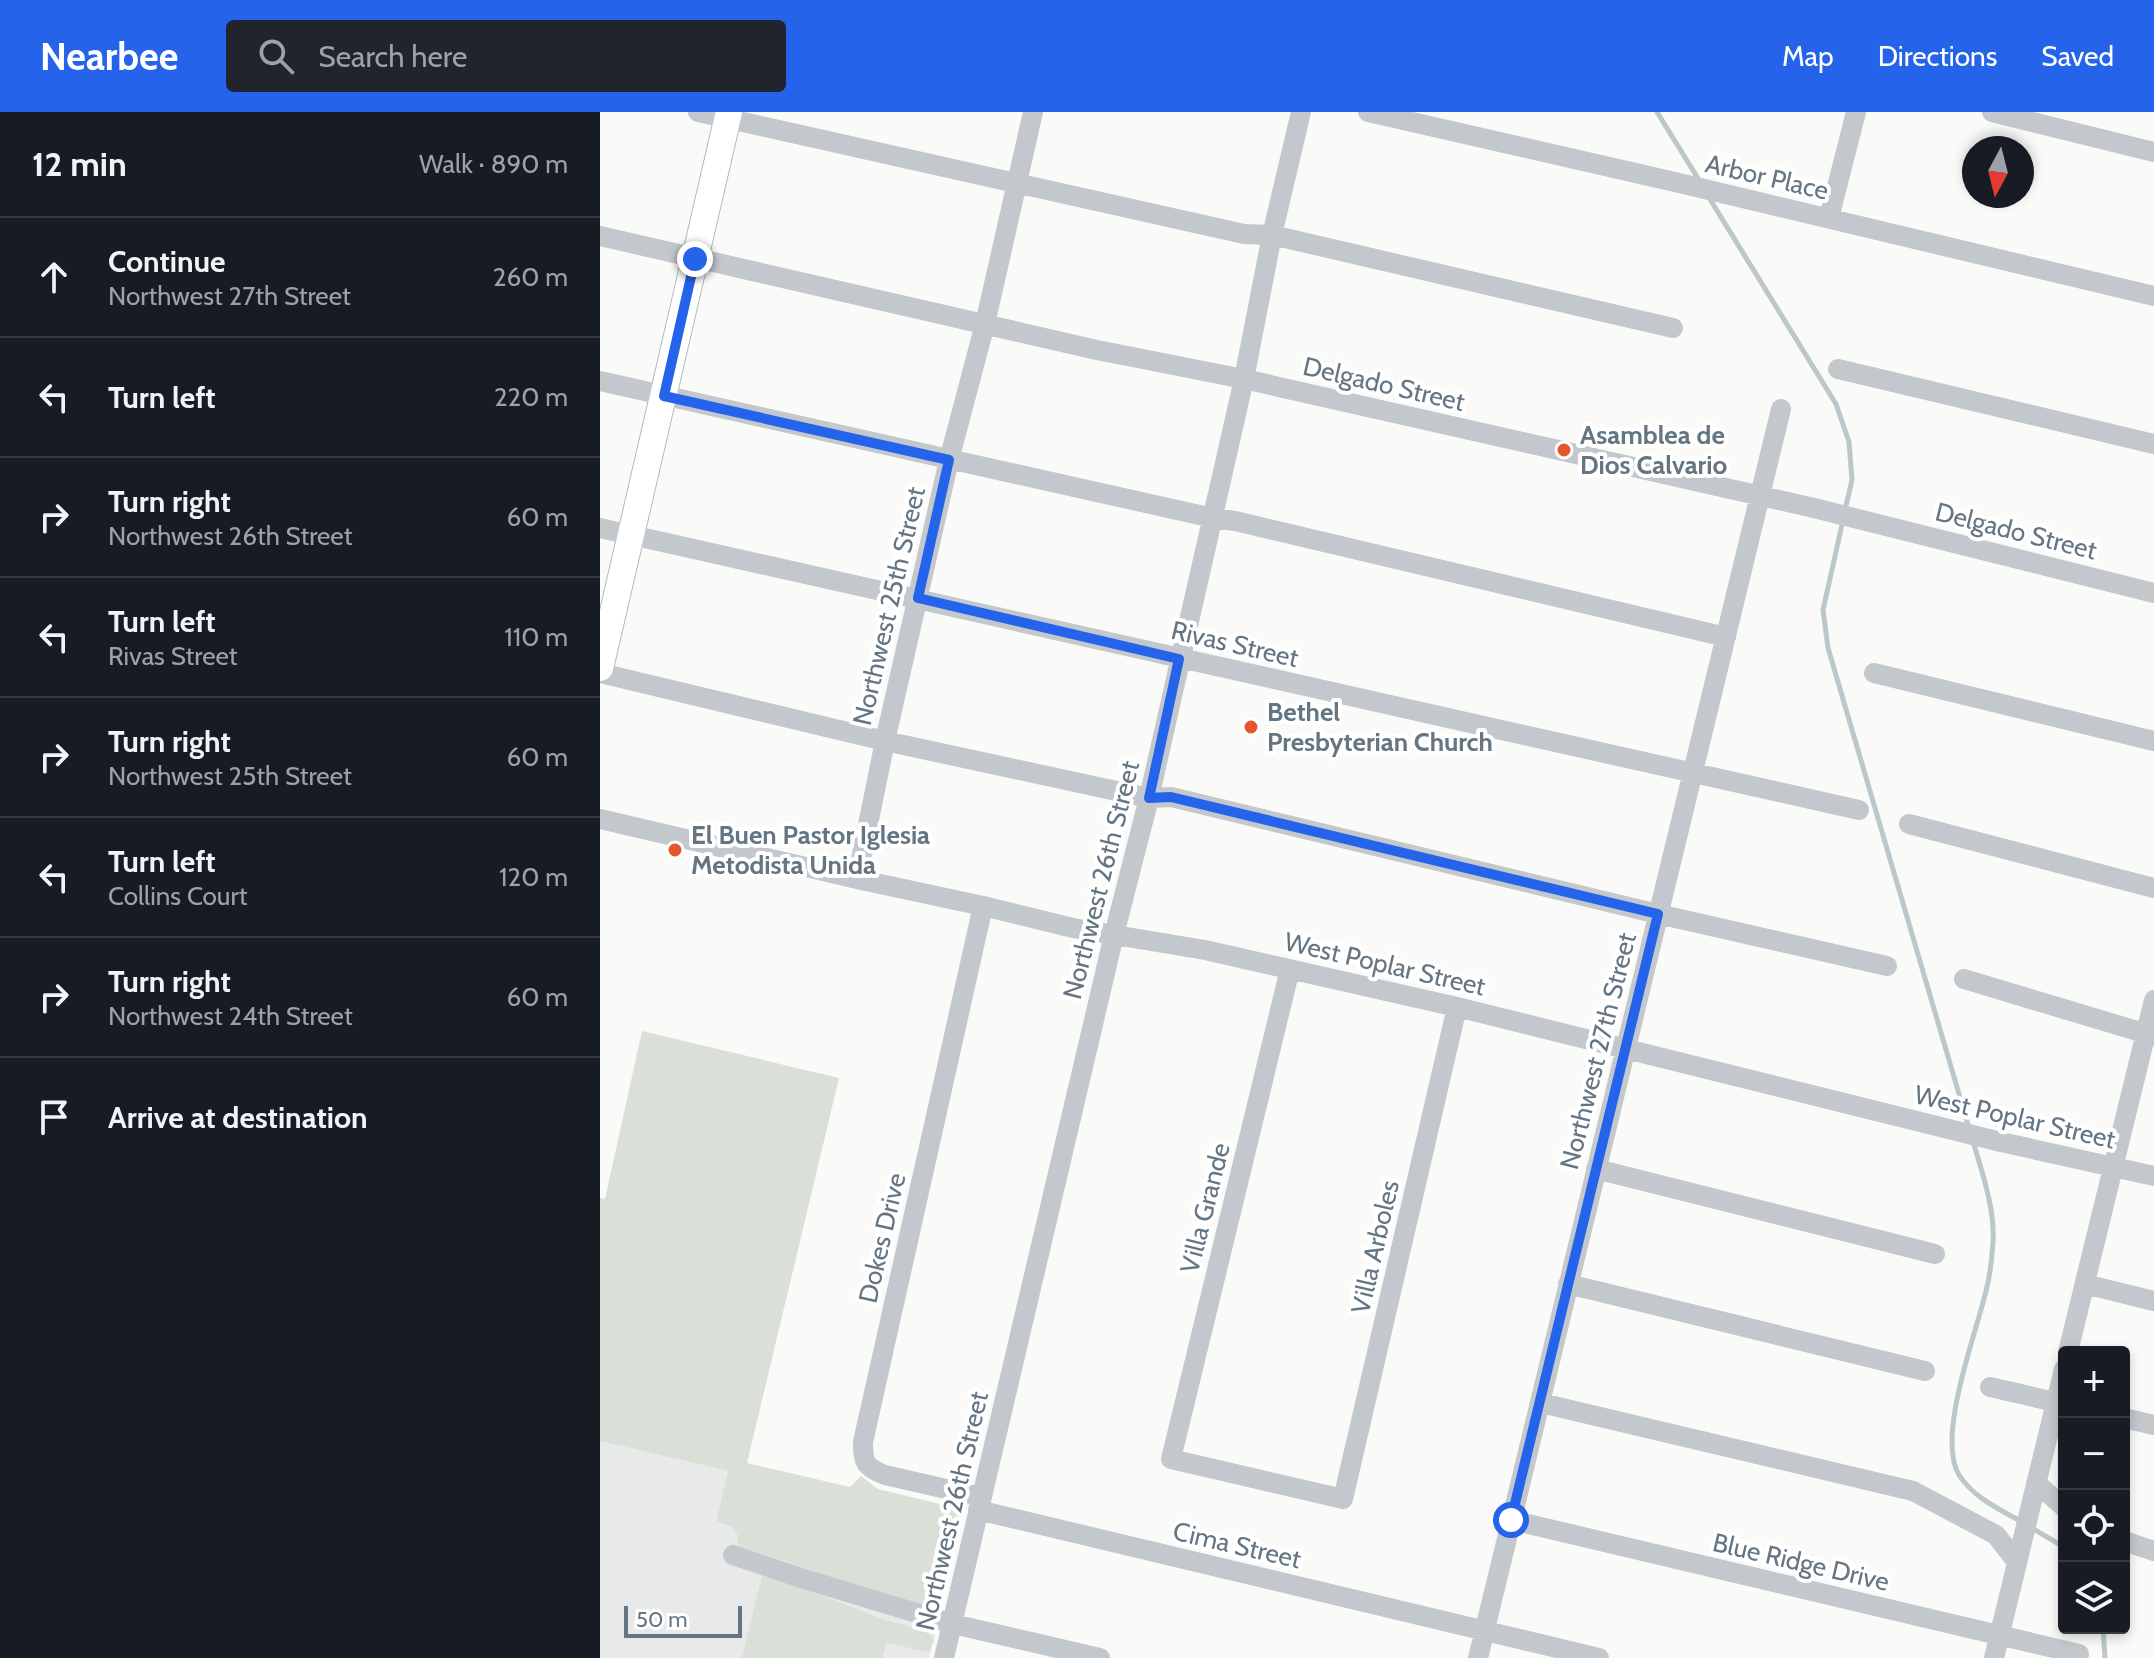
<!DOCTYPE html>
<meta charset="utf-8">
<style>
:root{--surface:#171b24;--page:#20242c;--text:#f1f3f6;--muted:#9ea1a6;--line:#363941;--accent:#2563eb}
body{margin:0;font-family:Cabin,sans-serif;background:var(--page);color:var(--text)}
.controls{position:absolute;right:24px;bottom:24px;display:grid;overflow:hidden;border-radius:8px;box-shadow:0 4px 12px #0003}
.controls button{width:72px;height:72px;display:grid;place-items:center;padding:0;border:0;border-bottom:2px solid var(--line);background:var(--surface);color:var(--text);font:40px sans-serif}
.compass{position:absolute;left:1362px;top:24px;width:72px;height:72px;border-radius:50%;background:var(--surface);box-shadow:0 4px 12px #0003;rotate:187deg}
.scale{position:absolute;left:24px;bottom:20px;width:118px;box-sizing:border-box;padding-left:8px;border:4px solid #657683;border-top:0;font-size:22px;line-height:28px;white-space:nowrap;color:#657683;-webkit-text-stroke:6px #fff;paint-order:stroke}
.stop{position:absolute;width:24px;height:24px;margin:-18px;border:6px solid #2563eb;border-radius:50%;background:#fff}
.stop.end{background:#2563eb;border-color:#fff;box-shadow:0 2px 8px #0008}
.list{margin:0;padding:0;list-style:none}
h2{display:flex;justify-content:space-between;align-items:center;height:104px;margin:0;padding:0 32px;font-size:34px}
h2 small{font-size:26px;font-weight:400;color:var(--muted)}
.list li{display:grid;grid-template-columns:52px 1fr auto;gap:24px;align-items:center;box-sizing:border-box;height:120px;padding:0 32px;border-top:2px solid var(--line)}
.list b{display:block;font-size:30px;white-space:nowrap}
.list p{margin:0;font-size:26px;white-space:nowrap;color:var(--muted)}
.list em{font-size:26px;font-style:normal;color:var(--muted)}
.icon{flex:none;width:44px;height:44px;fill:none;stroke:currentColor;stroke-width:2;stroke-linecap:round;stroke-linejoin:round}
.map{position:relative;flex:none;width:1554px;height:1546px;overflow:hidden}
header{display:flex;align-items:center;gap:48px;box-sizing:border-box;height:112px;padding:0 40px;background:var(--accent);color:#fff}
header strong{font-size:38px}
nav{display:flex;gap:44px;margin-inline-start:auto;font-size:28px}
.search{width:560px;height:72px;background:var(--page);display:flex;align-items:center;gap:20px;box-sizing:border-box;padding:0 28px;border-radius:8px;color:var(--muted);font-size:30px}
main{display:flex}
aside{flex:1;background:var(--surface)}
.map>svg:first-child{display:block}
</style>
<header>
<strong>Nearbee</strong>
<div class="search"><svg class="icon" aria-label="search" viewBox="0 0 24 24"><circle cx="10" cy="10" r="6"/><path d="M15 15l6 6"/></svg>Search here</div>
<nav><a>Map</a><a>Directions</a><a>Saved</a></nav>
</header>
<main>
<aside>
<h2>12 min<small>Walk · 890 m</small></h2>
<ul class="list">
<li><svg class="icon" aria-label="ahead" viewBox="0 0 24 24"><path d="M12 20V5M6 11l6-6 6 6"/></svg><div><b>Continue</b><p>Northwest 27th Street</p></div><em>260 m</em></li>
<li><svg class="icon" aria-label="left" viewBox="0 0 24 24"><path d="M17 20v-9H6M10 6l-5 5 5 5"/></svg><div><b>Turn left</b></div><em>220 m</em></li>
<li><svg class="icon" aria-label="right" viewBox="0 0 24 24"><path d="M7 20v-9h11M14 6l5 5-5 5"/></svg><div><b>Turn right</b><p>Northwest 26th Street</p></div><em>60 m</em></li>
<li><svg class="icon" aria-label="left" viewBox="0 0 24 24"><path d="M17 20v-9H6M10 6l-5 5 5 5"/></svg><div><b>Turn left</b><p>Rivas Street</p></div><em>110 m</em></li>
<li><svg class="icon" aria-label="right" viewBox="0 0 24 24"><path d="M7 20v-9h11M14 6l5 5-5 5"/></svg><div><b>Turn right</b><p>Northwest 25th Street</p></div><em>60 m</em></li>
<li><svg class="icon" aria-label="left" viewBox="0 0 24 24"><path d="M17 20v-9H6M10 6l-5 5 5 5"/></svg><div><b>Turn left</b><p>Collins Court</p></div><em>120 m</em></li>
<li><svg class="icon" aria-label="right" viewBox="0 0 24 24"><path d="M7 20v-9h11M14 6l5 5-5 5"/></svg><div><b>Turn right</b><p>Northwest 24th Street</p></div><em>60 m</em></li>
<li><svg class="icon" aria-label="arrive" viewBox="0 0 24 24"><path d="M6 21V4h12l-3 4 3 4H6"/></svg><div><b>Arrive at destination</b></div></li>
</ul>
</aside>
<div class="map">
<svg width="1554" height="1546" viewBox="0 0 1554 1546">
<rect width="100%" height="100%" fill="#fafaf8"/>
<!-- built -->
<path fill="#e8e9e9" d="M0 1329 128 1359 116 1410 132 1415 138 1424 137 1432 151 1440 193 1452 292 1490 340 1503 329 1546H0Z"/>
<!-- green -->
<path fill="#dadfd7" d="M42 919 239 966 147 1351 250 1375 261 1364 278 1377 360 1397 362 1400 340 1494 332 1499 292 1490 193 1452 143 1436 137 1432 138 1424 132 1415 116 1410 128 1359 0 1329V1086L5 1087Z
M162 1464 180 1467 285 1508 327 1519 334 1528 329 1540 286 1531 282 1546H142Z"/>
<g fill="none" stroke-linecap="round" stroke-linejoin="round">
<!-- stream -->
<path stroke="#bbc7cb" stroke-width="5" d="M1057 0 1099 68
M1108 84 1236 292 1249 330 1252 368 1245 398
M1243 408 1223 498 1228 536 1369 1016
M1373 1029C1382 1061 1395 1096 1393 1130 1392 1146 1390 1164 1386 1179 1376 1222 1336 1325 1359 1363 1374 1386 1399 1397 1422 1410
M1430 1415 1464 1435
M1503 1516 1505 1546"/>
<defs>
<path id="major" d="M0 556 129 0"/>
</defs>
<!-- major casing -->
<use href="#major" stroke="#b5babe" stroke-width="28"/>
<!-- minor -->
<path stroke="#c3c8cc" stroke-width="20" d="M98 0 644 122 672 123 1073 216
M768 0 1075 70 1554 184
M1392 0 1554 40
M1229 106 1256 0
M0 124 497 238 644 267 1214 396 1554 481
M1238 257 1554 332
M0 269 613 406 635 409 1126 525
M0 416 1259 698
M0 561 285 629 549 686 571 685 1058 802 1287 854
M1274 561 1554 629
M0 707 257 767 383 794 473 816 605 838 857 895 1401 1030 1554 1064
M1309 712 1554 776
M257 767 285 629 349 348 385 212 433 0
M690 857 571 1347 743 1387 857 895
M1364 867 1554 924
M996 1057 1335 1142
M968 1172 1325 1259
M1485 1172 1554 1189
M1468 1240 1554 888
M1390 1275 1464 1292
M941 1291 1313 1379 1396 1423 1417 1450
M1524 1306 1554 1313
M1436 1371 1464 1395
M381 1385 285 1363C265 1355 263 1351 263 1330L383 794
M378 1398 999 1546
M911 1408 1479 1542
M1524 1429 1554 1439
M133 1443 204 1467 353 1512 500 1546
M344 1546 514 823 549 686 644 267 672 123 701 0
M878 1546 1181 297
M1394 1546 1464 1257"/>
<!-- major -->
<use href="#major" stroke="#fff" stroke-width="26"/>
</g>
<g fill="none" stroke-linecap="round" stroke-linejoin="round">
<!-- route -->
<path stroke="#2563eb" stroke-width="10" d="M95 147 64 284 349 348 318 486 579 547 549 686 571 685 1058 802 911 1408"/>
</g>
<!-- markers -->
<g fill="#e4572e" stroke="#fff" stroke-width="3">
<circle cx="964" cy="338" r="8"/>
<circle cx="651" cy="615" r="8"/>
<circle cx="75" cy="738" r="8"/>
</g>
<g text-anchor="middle" stroke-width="8" stroke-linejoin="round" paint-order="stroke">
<!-- street labels -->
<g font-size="26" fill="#657683" stroke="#fff">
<text transform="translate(1167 65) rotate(13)" y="9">Arbor Place</text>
<text transform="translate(784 272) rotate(13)" y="9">Delgado Street</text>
<text transform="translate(1416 419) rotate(14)" y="9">Delgado Street</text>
<text transform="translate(289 494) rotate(-77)" y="9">Northwest 25th Street</text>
<text transform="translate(635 532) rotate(13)" y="9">Rivas Street</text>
<text transform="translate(501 768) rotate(-76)" y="9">Northwest 26th Street</text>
<text transform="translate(785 852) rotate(13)" y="9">West Poplar Street</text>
<text transform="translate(998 939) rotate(-76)" y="9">Northwest 27th Street</text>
<text transform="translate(1415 1005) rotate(13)" y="9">West Poplar Street</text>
<text transform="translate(605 1096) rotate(-76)" y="9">Villa Grande</text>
<text transform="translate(282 1126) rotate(-77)" y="9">Dokes Drive</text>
<text transform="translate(775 1135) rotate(-77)" y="9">Villa Arboles</text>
<text transform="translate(352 1399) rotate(-77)" y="9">Northwest 26th Street</text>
<text transform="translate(637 1433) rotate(13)" y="9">Cima Street</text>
<text transform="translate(1201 1450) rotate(13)" y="9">Blue Ridge Drive</text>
</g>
<!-- poi labels -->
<g font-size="26" font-weight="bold" fill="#657683" stroke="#fff" text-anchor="start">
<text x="980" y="332">Asamblea de<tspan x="980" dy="30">Dios Calvario</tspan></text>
<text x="667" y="609">Bethel<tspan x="667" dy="30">Presbyterian Church</tspan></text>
<text x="91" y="732">El Buen Pastor Iglesia<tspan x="91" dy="30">Metodista Unida</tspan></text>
</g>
</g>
</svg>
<div class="controls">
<button>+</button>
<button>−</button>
<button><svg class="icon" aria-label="locate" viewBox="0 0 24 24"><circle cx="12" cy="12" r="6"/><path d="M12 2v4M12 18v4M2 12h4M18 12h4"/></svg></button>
<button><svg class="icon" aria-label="layers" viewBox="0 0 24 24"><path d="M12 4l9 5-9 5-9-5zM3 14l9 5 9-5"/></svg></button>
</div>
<svg class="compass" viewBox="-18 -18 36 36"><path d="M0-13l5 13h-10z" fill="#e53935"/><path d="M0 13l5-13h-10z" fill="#9ea1a6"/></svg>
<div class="scale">50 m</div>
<div class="stop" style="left:911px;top:1408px"></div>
<div class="stop end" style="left:95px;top:147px"></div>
</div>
</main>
